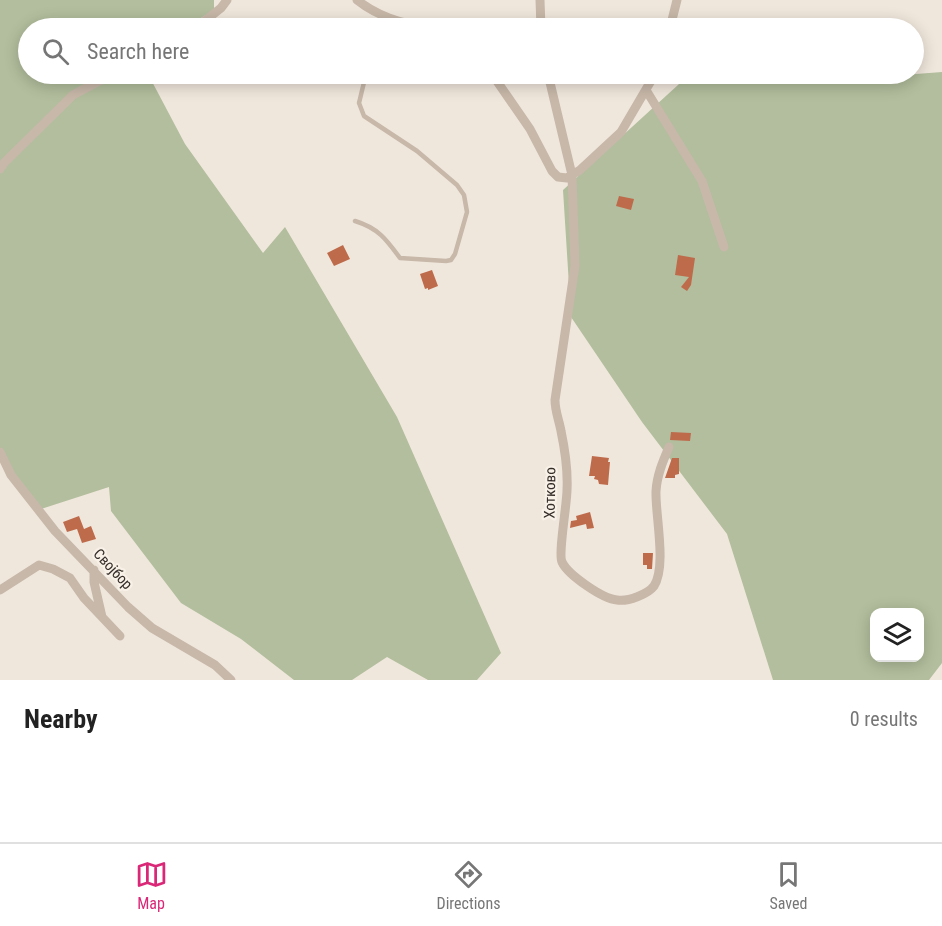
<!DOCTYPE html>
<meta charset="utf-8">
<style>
:root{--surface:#fff;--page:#f6f6f6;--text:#222;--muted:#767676;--line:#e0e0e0;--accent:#db2777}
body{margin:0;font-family:"Roboto Condensed",sans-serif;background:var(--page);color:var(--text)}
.controls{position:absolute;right:18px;bottom:18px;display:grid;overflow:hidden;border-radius:12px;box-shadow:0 3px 15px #0003}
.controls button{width:54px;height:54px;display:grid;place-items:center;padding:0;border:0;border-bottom:2px solid var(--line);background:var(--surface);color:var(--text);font:30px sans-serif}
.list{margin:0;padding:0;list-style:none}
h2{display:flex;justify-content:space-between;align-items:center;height:78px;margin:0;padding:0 24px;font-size:26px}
h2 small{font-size:20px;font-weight:400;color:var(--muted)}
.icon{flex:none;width:33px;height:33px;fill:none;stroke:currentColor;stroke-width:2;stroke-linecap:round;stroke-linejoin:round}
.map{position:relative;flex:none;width:942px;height:680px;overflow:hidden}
.search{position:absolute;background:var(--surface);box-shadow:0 3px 15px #0003;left:18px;right:18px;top:18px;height:66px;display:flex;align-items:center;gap:15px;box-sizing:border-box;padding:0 21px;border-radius:33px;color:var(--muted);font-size:22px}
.sheet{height:162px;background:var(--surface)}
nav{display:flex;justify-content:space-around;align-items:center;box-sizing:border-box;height:84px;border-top:2px solid var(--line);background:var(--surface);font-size:16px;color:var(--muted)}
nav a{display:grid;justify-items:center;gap:3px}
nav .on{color:var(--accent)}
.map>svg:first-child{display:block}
</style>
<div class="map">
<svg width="942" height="680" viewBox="0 0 942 680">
<rect width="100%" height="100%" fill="#f0e7dc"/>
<!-- green -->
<path fill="#b2be9d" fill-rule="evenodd" d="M0 0H214V10L185 28H28V74H148L185 144 263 253 285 227 397 417 501 653 477 680H428L387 657 352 680H294L241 639 181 603 111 511 109 487 38 510 0 452Z
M942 72V663L929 680H773L727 534 642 422 571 317 563 190 690 74H874L890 76ZM874 612H920V658H874Z"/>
<!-- building -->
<path fill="#be6b4c" d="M619 196 634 199 631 210 616 206Z
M343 245 350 259 334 266 327 253Z
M678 255 695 258 691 285 687 291 681 287 689 277 675 275Z
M432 270 438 286 428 290V288L425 289 420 274Z
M671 432 691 433 690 441 670 440Z
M592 456 609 458 608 462H610L608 485 599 484 598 480 594 479 595 476H589Z
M672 458H679V474L675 475V478H665Z
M590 512 594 528 587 529 586 524 570 528 571 521 577 520 576 516Z
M79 516 84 529 91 526 96 539 82 543 77 529 67 532 63 522Z
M643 553H653L652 569H647V565H643Z"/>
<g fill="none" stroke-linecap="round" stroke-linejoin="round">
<!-- service -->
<path stroke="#c7b8a9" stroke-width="4.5" d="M378 28 382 15
M355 221C378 228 386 239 400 258L446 261 451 260 455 254 467 212 464 195 457 185 417 151 364 116 359 103 366 74"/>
<!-- minor -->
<path stroke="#c7b8a9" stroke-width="9" d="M357 0C381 19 413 27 443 28
M540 0 541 28
M196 28 221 8 227 0
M670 28 677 0
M492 74 530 129 552 171 558 177 567 178 580 170 621 132 655 74
M548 74 572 175 575 266 555 400C555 411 559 420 561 431 565 450 568 470 567 490 567 504 558 554 562 562 568 575 603 599 617 600 628 602 648 594 654 586 667 566 655 514 656 491 657 475 663 461 669 447
M646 90 702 181 724 247
M0 169 4 163 73 95 99 81 123 74
M0 452 11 475 55 531 128 607 152 628 215 665 231 680
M94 570V582L102 617
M0 590 39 565 53 569 70 578 84 598 120 636"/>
</g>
<g text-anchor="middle" stroke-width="4.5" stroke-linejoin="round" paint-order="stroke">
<!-- street labels -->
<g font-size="15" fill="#352d28" stroke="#f8f1e8">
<text transform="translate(550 493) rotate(-89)" y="5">Хотково</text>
<text transform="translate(113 569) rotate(47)" y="5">Својбор</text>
</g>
</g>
</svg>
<div class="controls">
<button><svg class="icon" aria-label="layers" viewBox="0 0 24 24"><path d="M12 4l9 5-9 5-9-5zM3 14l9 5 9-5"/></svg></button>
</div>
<div class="search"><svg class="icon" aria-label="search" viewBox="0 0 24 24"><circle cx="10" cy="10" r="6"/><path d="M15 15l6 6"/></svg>Search here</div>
</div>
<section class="sheet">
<h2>Nearby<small>0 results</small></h2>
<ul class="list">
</ul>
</section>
<nav>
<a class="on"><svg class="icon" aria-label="map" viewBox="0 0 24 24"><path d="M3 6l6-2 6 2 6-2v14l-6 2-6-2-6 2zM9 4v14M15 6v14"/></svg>Map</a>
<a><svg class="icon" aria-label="directions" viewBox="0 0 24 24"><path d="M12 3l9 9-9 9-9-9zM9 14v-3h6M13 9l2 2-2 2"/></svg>Directions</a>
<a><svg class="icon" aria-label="saved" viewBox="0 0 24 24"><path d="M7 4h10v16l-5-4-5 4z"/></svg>Saved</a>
</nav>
